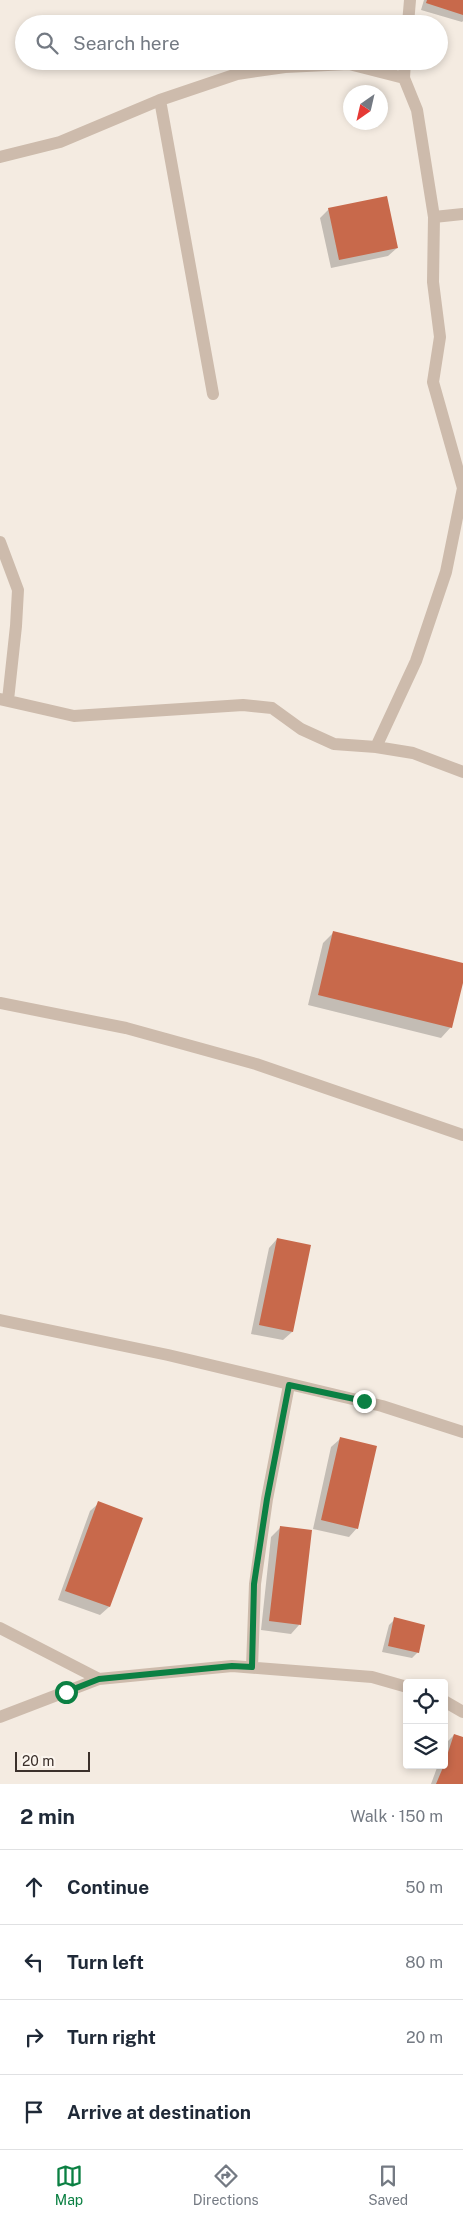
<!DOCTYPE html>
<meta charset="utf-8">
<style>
:root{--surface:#fff;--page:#f6f6f7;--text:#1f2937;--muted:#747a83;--line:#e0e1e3;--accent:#0b8043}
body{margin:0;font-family:"Public Sans",sans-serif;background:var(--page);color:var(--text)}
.controls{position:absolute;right:15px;bottom:15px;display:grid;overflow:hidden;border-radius:5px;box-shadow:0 2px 8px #0003}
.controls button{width:45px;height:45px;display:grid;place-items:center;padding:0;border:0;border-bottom:1px solid var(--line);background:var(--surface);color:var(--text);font:25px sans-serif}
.compass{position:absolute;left:343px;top:85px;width:45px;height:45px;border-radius:50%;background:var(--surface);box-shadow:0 2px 8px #0003;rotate:214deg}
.scale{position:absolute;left:15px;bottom:12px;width:75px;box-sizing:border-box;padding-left:5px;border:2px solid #3b302b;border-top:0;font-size:14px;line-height:18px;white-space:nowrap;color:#3b302b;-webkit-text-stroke:4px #fbf5ee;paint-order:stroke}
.stop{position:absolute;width:15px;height:15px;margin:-11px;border:4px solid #0b8043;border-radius:50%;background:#fff}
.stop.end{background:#0b8043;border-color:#fff;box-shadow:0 1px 5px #0008}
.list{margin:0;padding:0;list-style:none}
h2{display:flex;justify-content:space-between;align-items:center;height:65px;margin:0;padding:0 20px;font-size:21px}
h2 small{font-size:16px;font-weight:400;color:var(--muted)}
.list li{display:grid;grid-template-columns:32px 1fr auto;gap:15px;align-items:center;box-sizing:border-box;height:75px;padding:0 20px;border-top:1px solid var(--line)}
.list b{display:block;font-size:19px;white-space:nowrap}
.list em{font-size:16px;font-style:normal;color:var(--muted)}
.icon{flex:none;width:28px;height:28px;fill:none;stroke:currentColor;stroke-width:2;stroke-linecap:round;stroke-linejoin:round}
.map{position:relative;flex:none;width:463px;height:1784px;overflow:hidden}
.search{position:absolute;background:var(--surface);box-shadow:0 2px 8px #0003;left:15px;right:15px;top:15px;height:55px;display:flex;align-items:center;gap:12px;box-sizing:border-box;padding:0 18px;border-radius:28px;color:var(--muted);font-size:19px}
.sheet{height:365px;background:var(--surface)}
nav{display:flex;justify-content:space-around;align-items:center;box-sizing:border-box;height:70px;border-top:1px solid var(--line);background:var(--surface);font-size:14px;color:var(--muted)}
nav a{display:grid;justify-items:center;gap:2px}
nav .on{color:var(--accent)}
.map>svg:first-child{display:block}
</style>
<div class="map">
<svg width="463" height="1784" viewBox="0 0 463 1784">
<rect width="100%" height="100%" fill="#f4ebe1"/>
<!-- shadow -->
<path fill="#0003" d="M424 0H463V21L462 22 421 10Z
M329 209 397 248 388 256 331 268 320 218Z
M334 932 463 964V978L451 1027 441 1038 308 1005 323 943Z
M277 1239 292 1332 283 1340 251 1334 269 1248Z
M340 1439 357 1528 349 1537 313 1529 331 1447Z
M99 1503 109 1607 100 1615 58 1600 90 1511Z
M280 1528 310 1532 299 1625 291 1634 261 1630 271 1537Z
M395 1619 418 1652 412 1658 382 1652 389 1625Z
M454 1735 463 1738V1784H431L438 1765H444L445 1744Z"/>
<!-- building -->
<path fill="#c8694b" d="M427 0H463V15L426 3Z
M387 196 398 248 339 260 328 208Z
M333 931 463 963V983L452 1028 318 995Z
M277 1238 311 1245 293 1332 259 1325Z
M340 1437 377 1446 358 1529 321 1520Z
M98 1501 143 1518 110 1607 65 1591Z
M280 1526 312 1530 301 1625 269 1621Z
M394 1617 425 1625 419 1653 388 1646Z
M454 1734 463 1737V1784H436L444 1765Z"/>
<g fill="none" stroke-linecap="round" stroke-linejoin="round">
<!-- minor -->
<path stroke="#cdbbac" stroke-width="12" d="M408 24 410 0
M404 78 405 61
M160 100 213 394
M0 157 60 142 160 100 237 74 285 67 349 64 404 78 417 110 434 217 433 282 440 337 433 382 463 488 446 572 416 661 376 747
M434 217 463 214
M0 542 18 590 16 626 8 700
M0 699 74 716 243 705 272 708 301 729 334 744 376 747 413 753 463 772
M0 1003 126 1028 256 1064 463 1135
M0 1320 168 1355 382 1406 463 1432
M0 1628 99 1679
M252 1667 255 1584 267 1499 289 1385
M444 1701 463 1712
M0 1717 99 1679 232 1666 372 1677 407 1687"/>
</g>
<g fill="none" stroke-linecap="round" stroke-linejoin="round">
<!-- route -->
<path stroke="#0b8043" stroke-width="6" d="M66 1692 99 1679 232 1666 252 1667 254 1584 267 1499 289 1385 364 1401"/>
</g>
</svg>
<div class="controls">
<button><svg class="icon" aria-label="locate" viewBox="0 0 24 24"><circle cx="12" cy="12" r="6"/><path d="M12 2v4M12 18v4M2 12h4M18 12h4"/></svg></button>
<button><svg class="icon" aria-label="layers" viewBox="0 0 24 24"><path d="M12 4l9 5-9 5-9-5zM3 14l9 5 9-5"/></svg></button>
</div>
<svg class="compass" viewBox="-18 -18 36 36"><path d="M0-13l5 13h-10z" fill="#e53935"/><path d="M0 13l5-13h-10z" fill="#747a83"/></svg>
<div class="scale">20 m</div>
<div class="stop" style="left:66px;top:1692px"></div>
<div class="stop end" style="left:364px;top:1401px"></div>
<div class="search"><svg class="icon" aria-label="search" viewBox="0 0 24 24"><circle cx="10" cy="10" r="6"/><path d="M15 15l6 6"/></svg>Search here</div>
</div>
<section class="sheet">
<h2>2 min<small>Walk · 150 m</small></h2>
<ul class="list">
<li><svg class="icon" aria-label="ahead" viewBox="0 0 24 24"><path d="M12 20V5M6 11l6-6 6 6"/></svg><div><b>Continue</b></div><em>50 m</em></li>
<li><svg class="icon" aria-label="left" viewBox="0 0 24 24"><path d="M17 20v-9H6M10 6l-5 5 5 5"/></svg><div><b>Turn left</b></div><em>80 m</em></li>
<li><svg class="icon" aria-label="right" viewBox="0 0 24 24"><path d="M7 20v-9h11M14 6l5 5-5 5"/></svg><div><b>Turn right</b></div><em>20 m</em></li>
<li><svg class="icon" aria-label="arrive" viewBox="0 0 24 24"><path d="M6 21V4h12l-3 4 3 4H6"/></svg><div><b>Arrive at destination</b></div></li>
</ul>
</section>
<nav>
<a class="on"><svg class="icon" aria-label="map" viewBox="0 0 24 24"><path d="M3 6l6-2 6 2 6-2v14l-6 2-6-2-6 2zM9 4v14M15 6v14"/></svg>Map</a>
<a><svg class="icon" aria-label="directions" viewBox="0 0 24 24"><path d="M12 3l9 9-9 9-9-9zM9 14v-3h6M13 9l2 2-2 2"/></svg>Directions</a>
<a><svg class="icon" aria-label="saved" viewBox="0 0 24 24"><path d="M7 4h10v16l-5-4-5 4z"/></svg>Saved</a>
</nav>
